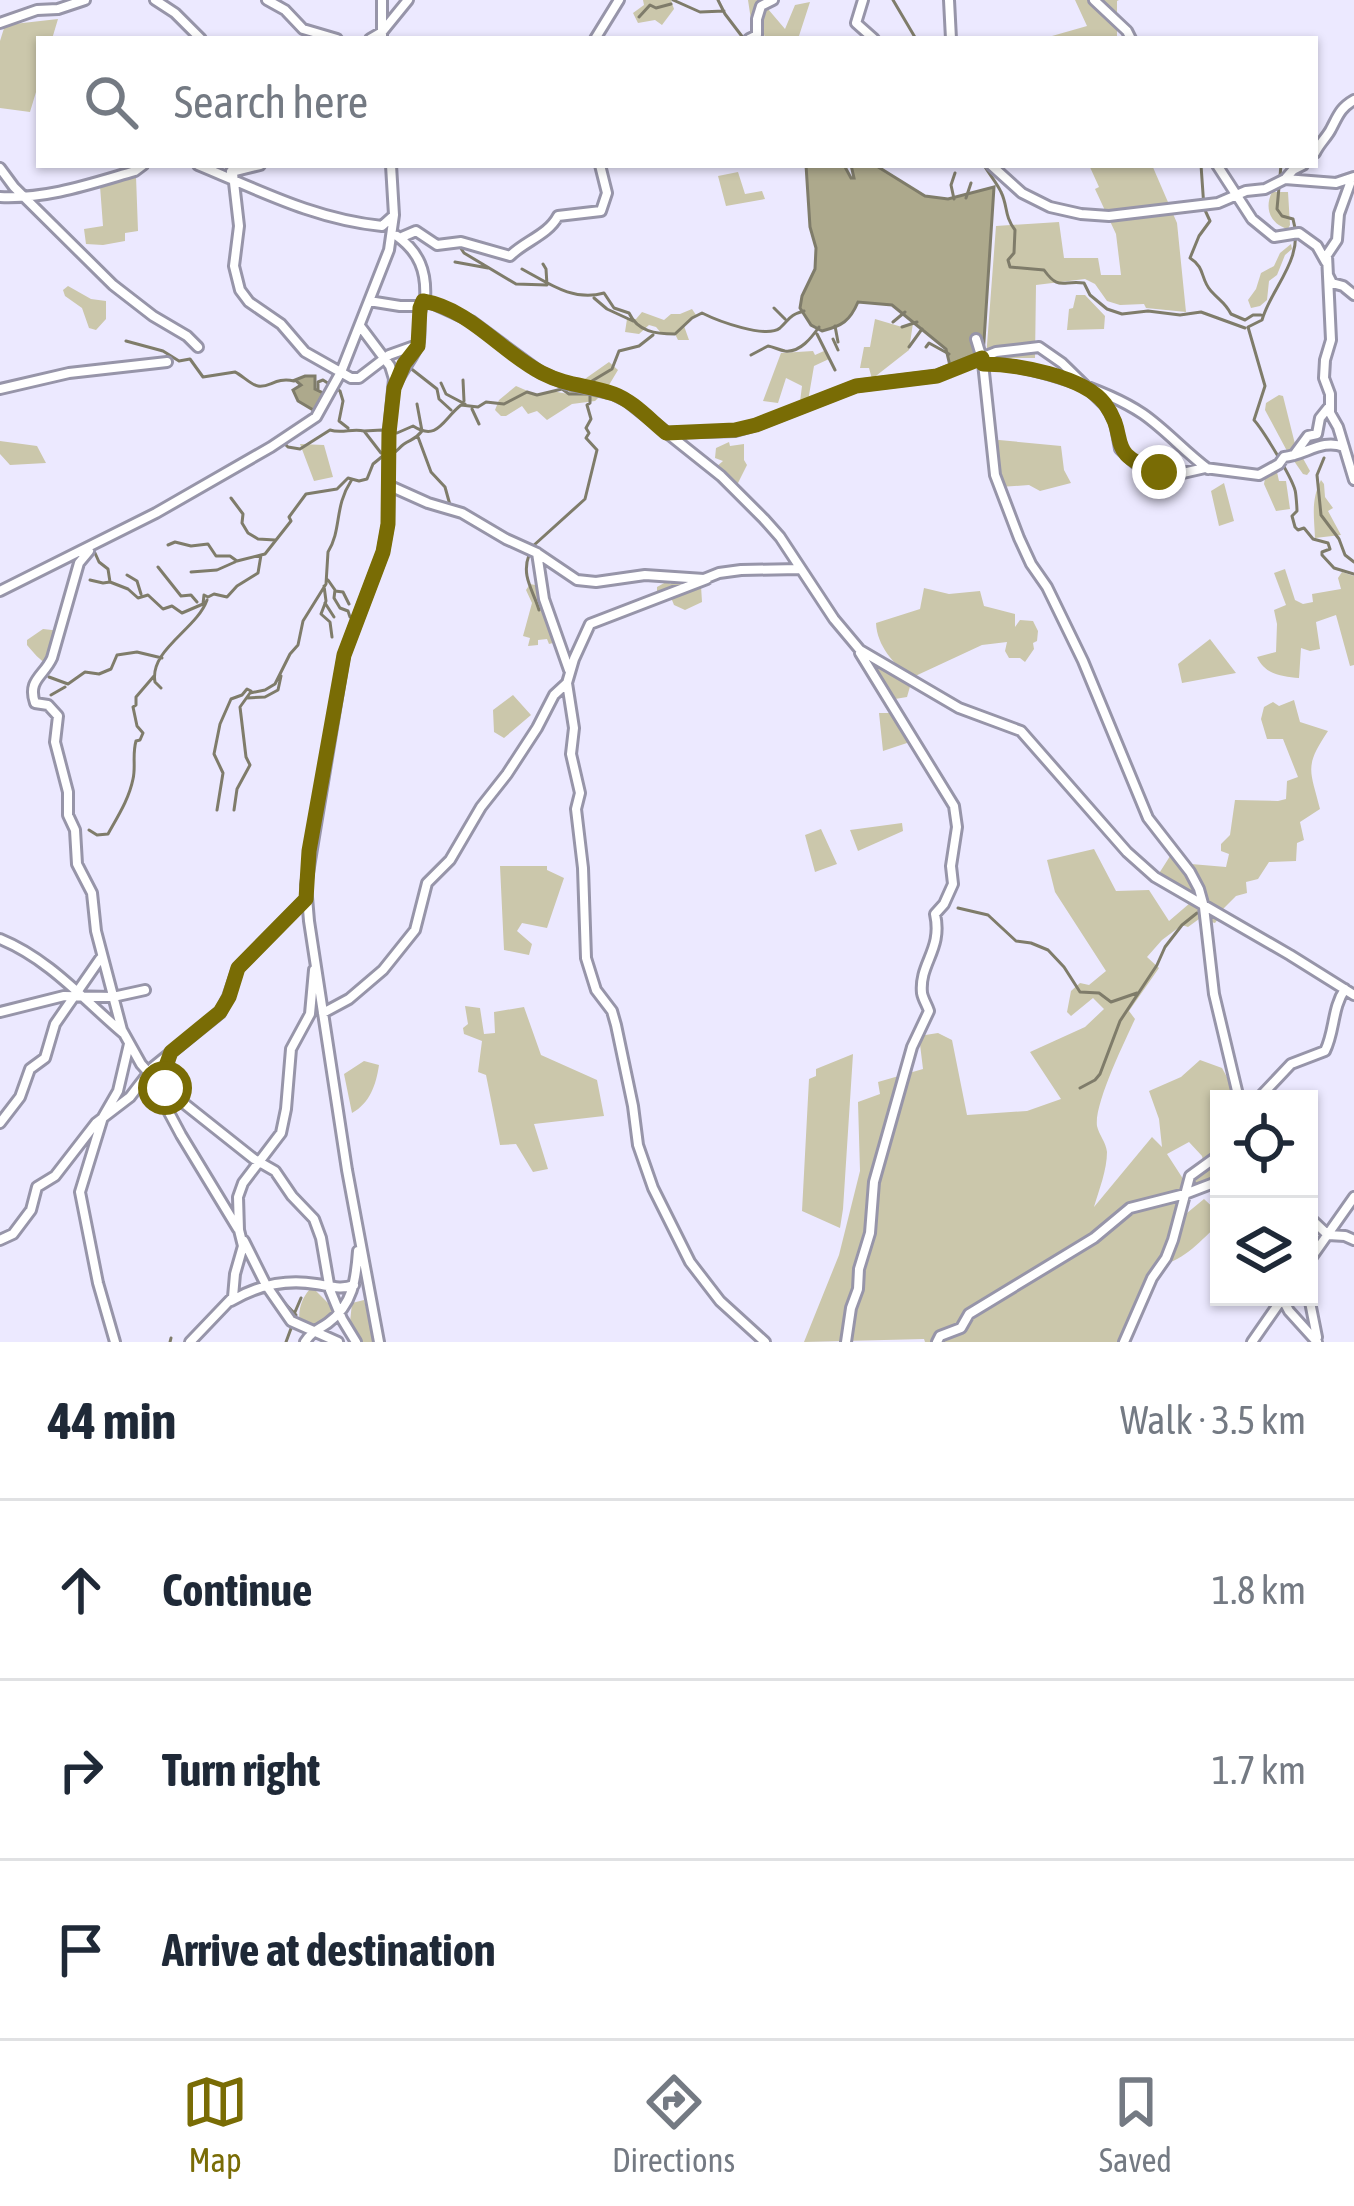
<!DOCTYPE html>
<meta charset="utf-8">
<style>
:root{--surface:#fff;--page:#f2f2f3;--text:#1f2937;--muted:#747a83;--line:#e0e1e3;--accent:#796c05}
body{margin:0;font-family:"Asap Condensed",sans-serif;background:var(--page);color:var(--text)}
.controls{position:absolute;right:36px;bottom:36px;display:grid;overflow:hidden;border-radius:0px;box-shadow:0 3px 9px #0004}
.controls button{width:108px;height:108px;display:grid;place-items:center;padding:0;border:0;border-bottom:3px solid var(--line);background:var(--surface);color:var(--text);font:60px sans-serif}
.stop{position:absolute;width:36px;height:36px;margin:-27px;border:9px solid #796c05;border-radius:50%;background:#fff}
.stop.end{background:#796c05;border-color:#fff;box-shadow:0 3px 12px #0008}
.list{margin:0;padding:0;list-style:none}
h2{display:flex;justify-content:space-between;align-items:center;height:156px;margin:0;padding:0 48px;font-size:51px}
h2 small{font-size:39px;font-weight:400;color:var(--muted)}
.list li{display:grid;grid-template-columns:78px 1fr auto;gap:36px;align-items:center;box-sizing:border-box;height:180px;padding:0 48px;border-top:3px solid var(--line)}
.list b{display:block;font-size:45px;white-space:nowrap}
.list em{font-size:39px;font-style:normal;color:var(--muted)}
.icon{flex:none;width:66px;height:66px;fill:none;stroke:currentColor;stroke-width:2;stroke-linecap:round;stroke-linejoin:round}
.map{position:relative;flex:none;width:1354px;height:1342px;overflow:hidden}
.search{position:absolute;background:var(--surface);box-shadow:0 3px 9px #0004;left:36px;right:36px;top:36px;height:132px;display:flex;align-items:center;gap:30px;box-sizing:border-box;padding:0 42px;border-radius:0px;color:var(--muted);font-size:45px}
.sheet{height:696px;background:var(--surface)}
nav{display:flex;justify-content:space-around;align-items:center;box-sizing:border-box;height:168px;border-top:3px solid var(--line);background:var(--surface);font-size:33px;color:var(--muted)}
nav a{display:grid;justify-items:center;gap:6px}
nav .on{color:var(--accent)}
.map>svg:first-child{display:block}
</style>
<div class="map">
<svg width="1354" height="1342" viewBox="0 0 1354 1342">
<rect width="100%" height="100%" fill="#ece9ff"/>
<!-- green -->
<path fill="#cbc7ab" fill-rule="evenodd" d="M643 0H671L674 9 662 25 655 20 638 23 633 13 644 5Z
M748 0H766L768 9 785 29 795 5 810 2 798 39H765L761 19 751 20Z
M1075 0H1119L1117 1V39H1052V36L1087 26Z
M58 19 52 39H39V82L30 112 0 108V41L5 25Z
M1089 165H1152L1177 223 1186 312 1146 308 1144 304 1120 305 1107 301 1095 284 1085 279 1036 285 1035 358H986L996 226 1059 222 1064 258H1098L1101 275H1121L1116 234 1095 189 1099 187Z
M738 172 745 194 762 191 765 199 726 206 718 176Z
M133 175 136 176 138 231 125 233V241L103 245 86 244 84 229 103 226 100 186Z
M1272 192H1288L1290 225 1288 229C1270 224 1264 208 1272 192Z
M1291 244 1292 249 1285 255 1277 275 1269 281 1267 300 1260 306 1251 308 1248 300 1256 289 1261 273 1274 266 1280 253Z
M68 286 91 299 106 301V319L96 330 89 328 82 308 65 296 63 290Z
M1076 295H1085L1105 316 1104 329 1067 330 1069 309 1073 308Z
M692 309 696 315 684 326 689 340H678L675 334H662L656 327 649 325 639 334 625 332 627 319H636L642 312 664 320 671 314H680Z
M875 319 902 327 913 323 909 350 872 379 869 368H860L864 347H870Z
M813 351 815 355 824 351 829 359 814 366 808 401 800 402 802 386 786 378 778 403 763 401 781 353Z
M609 362 618 370 606 390 595 401 572 404 547 420 537 411 528 414 522 406 506 416H501L495 410 499 400 516 386 537 395 552 391 568 394 571 385 581 387 582 381Z
M1279 395 1283 396 1295 444 1310 471 1307 475 1303 474 1287 451 1265 410 1266 403Z
M999 440 1061 446 1064 470 1071 483 1040 491 1029 485 1000 487 991 442Z
M0 441 37 446 46 463 10 465 0 454Z
M729 442 730 446 744 444V460L747 465 736 487 715 468 723 461 715 458 716 448Z
M300 444 324 445 333 477 314 481Z
M1277 472 1279 481H1286L1290 509 1276 511 1264 484 1265 478Z
M1321 480 1324 484 1325 497 1333 508 1328 511 1341 535 1315 538C1314 515 1311 500 1321 480Z
M1224 483 1234 521 1219 526 1211 491Z
M1285 569 1295 600 1303 604 1313 602 1312 594 1341 589 1338 578 1342 572 1354 576V665L1350 666 1336 615 1316 622 1320 649 1310 651 1301 648 1299 678C1282 676 1265 675 1257 657L1276 652 1277 624 1274 610 1286 605 1274 573Z
M673 577H680L681 589 695 584 701 586 702 602 685 610 674 605 670 595 657 594V587L666 582 671 584Z
M530 584 535 585 553 643 549 644 547 639 538 640V645L528 646 530 638 523 636 532 603 526 590Z
M924 588 949 594 980 591 984 606 1015 614V627L1020 620 1033 621 1038 631 1037 641 1033 643 1034 649 1025 662 1020 658H1009L1005 651 1007 642 982 645 911 678C894 664 877 646 876 623L920 609Z
M43 629 61 631 49 665C39 660 34 653 27 645V640Z
M1210 639 1236 673 1182 683 1178 664Z
M866 656 911 683 907 697 889 700Z
M513 695 531 715 504 738 494 732 493 710Z
M1294 700 1300 722 1328 731C1304 767 1310 769 1320 809L1300 822 1304 840 1297 843 1296 861 1269 862 1258 879 1246 882 1247 893 1236 896 1221 911 1158 875 1172 853 1191 864 1226 867 1229 854 1221 851V844L1230 835 1235 800 1278 801 1286 799 1287 781 1298 777 1283 739H1267L1261 719 1264 707 1273 702 1279 706Z
M879 713H896L913 741 883 751Z
M902 823 903 831 858 851 850 830Z
M821 829 837 864 815 872 805 835Z
M1094 849 1116 891 1149 890 1169 921 1190 903 1218 919 1215 923 1199 919 1188 927 1182 925 1162 940 1147 957 1159 968 1129 1011 1135 1019C1125 1041 1094 1104 1097 1126 1099 1135 1106 1142 1107 1152 1107 1170 1099 1190 1094 1207L1152 1137 1162 1147 1159 1119 1149 1091 1181 1077 1200 1060 1222 1068 1239 1099H1219V1181L1186 1194 1182 1206 1187 1213 1204 1199 1219 1213V1224C1201 1240 1185 1260 1161 1265L1125 1342H925L924 1339 804 1342 839 1255 860 1171 858 1102 880 1094 878 1082 923 1069 919 1036 938 1033 952 1040 967 1115 1027 1111 1061 1099 1030 1052 1085 1027 1104 1009 1093 998 1071 1016 1067 1012 1071 991 1080 983 1089 985 1106 971 1055 892 1047 860ZM1189 1142 1202 1156 1204 1164 1187 1185 1167 1154Z
M500 866H547V870L564 878 547 928 522 923 517 931 532 944 529 955 504 950Z
M465 1006 480 1008 484 1034 495 1033 494 1012 524 1007 541 1055 597 1080 604 1116 534 1124 548 1169 533 1172 516 1144 500 1145 486 1075 478 1072 482 1041 464 1034 463 1028 468 1024Z
M853 1054 843 1209 840 1228 802 1211 809 1079 816 1076V1069Z
M364 1061 379 1065C376 1085 370 1103 352 1113L344 1074Z
M312 1287 328 1303H334L335 1312 322 1324 318 1322 310 1327 300 1323C297 1310 303 1295 312 1287Z
M364 1300 375 1342H359L350 1322 352 1303Z"/>
<!-- water -->
<path fill="#ada98c" stroke="#7f7c6a" stroke-width="3" d="M806 165H844L851 178H854L851 165H875L925 196 948 199 994 187 983 356 951 370 946 349 892 305 858 302C850 321 842 326 822 331L811 325 800 308 802 296 815 269 816 248 810 227Z
M305 376H315V389L323 393 315 411 298 401 293 390 301 385 295 380Z"/>
<g fill="none" stroke-linecap="round" stroke-linejoin="round">
<!-- stream -->
<path stroke="#7f7c6a" stroke-width="3" d="M673 0 700 12 724 11
M718 0 725 14 744 39
M893 0 916 39
M1100 0 1129 28
M639 17 650 5 656 8 671 4
M761 20 762 39
M984 165C989 174 997 183 1001 192 1008 206 1004 216 1015 230L1014 253 1008 260 1010 267 1044 270C1059 291 1062 280 1084 283L1090 295 1107 309 1122 314 1148 311 1180 315 1201 312 1245 328
M1201 165 1204 208 1210 221 1199 236 1190 258C1206 268 1200 279 1211 291 1220 301 1225 302 1231 314L1245 320 1253 315H1261
M1281 165 1277 209 1282 216 1293 219C1305 259 1272 286 1262 320L1248 327 1265 386 1254 420C1263 430 1291 476 1295 490 1296 493 1297 508 1297 511L1292 516 1295 527 1298 530 1304 528 1313 539 1328 543 1330 549 1322 552V555L1334 568 1354 574
M966 198 971 183
M954 199 951 185 955 173
M460 247 464 253 516 284 547 285 546 269 543 264
M455 262 488 268
M522 269C548 283 573 302 604 293L614 308 629 313C638 332 656 334 675 334L692 318 702 313C718 321 766 339 780 328 790 319 789 315 804 311
M594 298 607 309 633 321
M774 308 785 319
M893 322 905 312
M835 326 838 342
M902 327 917 322
M817 334 835 370
M833 339 838 350
M126 341 163 351 179 361 190 359 203 377 235 372C242 375 251 385 258 386 270 388 275 377 294 381
M909 347 922 329
M926 347 929 343 949 354
M751 355 768 346C774 347 779 350 785 351 800 353 812 337 819 327
M409 367 437 389 439 399 451 410
M463 380 464 401
M441 383 446 394 465 404
M592 385V381L612 369 619 351 639 346 653 335
M318 389V382L323 380 340 391 343 401 339 421 348 428
M472 409 479 424
M364 431 382 430 397 433 413 426C438 442 443 419 461 405L478 407 486 402 504 404 527 392 537 395 562 389 569 394H589
M418 437 431 472 445 487 450 505
M285 444 288 447 300 449 330 430C342 434 352 428 364 431L381 453
M390 455C398 452 398 448 404 444 411 439 415 440 422 431L417 404
M1324 458 1317 475 1321 515 1339 539 1345 555 1354 562
M231 498 243 514 242 523 248 533 258 539 275 540
M168 545 175 542 191 546 208 544 216 556H230L237 561 261 555
M533 546 585 499 597 450 586 438 589 433 586 428 591 419 587 405 590 403V394
M95 553 99 562 108 569 110 582 128 589 138 598 148 595 163 609 172 606 182 613 203 604 204 595 208 597 214 594 227 597 237 586 258 573 261 555 265 554 291 521 289 517 306 494 337 489 348 478 359 481 367 479 373 464 384 455
M529 555C521 576 533 590 539 610
M158 567 181 596 191 595 197 602
M191 572 217 570 235 562
M127 575 137 581 141 594
M90 580 103 583 110 582
M328 580 335 590 334 598 340 608 348 611 350 617H354
M324 586 326 601 321 614 330 622 332 637
M335 591 343 592 349 604
M325 603 334 617
M49 677 68 684 85 672 99 674 111 669 117 655 137 652 162 658
M161 688 155 682C149 650 197 629 207 600
M51 695 65 687
M247 698 265 697 278 690 281 676
M217 810 223 773 214 754 220 724 231 699 242 695 247 689 251 691
M234 810 237 789 250 765 246 757 240 707 250 693 265 690 275 684 290 654 298 645 303 621 326 584 328 552C342 529 334 507 351 481
M89 830 97 835 108 834C118 816 129 799 133 779 136 767 132 755 136 741L140 740 143 733 137 726 133 707 136 705V697L154 676
M958 908 988 915 1016 941 1031 943 1048 950 1064 967 1080 992 1099 993 1111 1002 1137 993
M1080 1088 1095 1080 1100 1074 1120 1021 1157 965 1165 947 1182 925 1197 913
M277 1295 296 1315 286 1342
M295 1312 301 1298
M170 1342 171 1338"/>
<defs>
<path id="minor" d="M155 0 175 13 201 39
M267 0 285 10 303 29 337 39
M382 0V39
M863 0 856 23 874 39
M949 0 951 39
M1094 0 1127 31 1131 39
M0 23 37 10 58 9 85 0
M370 39 382 32 408 0
M595 39 619 0
M749 39 757 35V19L761 6 773 0
M1315 153C1319 144 1327 137 1331 129 1338 116 1340 108 1354 100
M198 165C261 191 314 219 382 226L392 217
M232 165 239 226 234 266 240 290 249 302 281 324 305 352 351 378H359L389 355 417 345
M991 165 1022 193 1050 207 1081 214 1109 216 1218 203 1246 191 1265 189 1285 179 1336 183 1354 177
M1217 165 1252 219 1274 237 1299 233 1317 246 1326 262
M0 168 14 187 113 285 153 316 187 336 198 347
M231 172 260 165
M1286 178 1293 170 1303 165
M1352 178 1339 214 1337 240 1327 255 1331 340 1325 360 1324 378 1330 394V413L1338 427 1354 480
M0 197C48 199 90 184 135 171L143 165
M397 236C419 252 427 271 425 300
M402 237 416 231 437 245 461 242 510 256C525 241 548 235 558 216L601 211 607 193 600 165
M1328 275 1332 283 1343 286 1354 295
M369 301 400 306H420
M360 326 390 366 394 379 389 433 388 524 383 552 344 655 306 885 309 921 347 1170 379 1342
M976 339 983 362
M394 388C400 371 417 354 419 341 421 325 416 314 425 300L471 321 540 372 567 384 613 394 627 401 721 476 764 519 780 537 834 619 860 650 959 708 1021 731 1127 852 1155 877 1290 955 1354 995
M0 389 69 373 167 362
M668 433 735 431 756 425 856 386 936 376 996 352 1039 347 1062 363 1106 406 1115 422 1120 449 1135 463 1174 475 1205 468 1259 475 1279 464 1284 457C1306 455 1322 438 1344 447
M1294 455 1308 436 1317 434 1320 418 1328 408
M1208 469C1185 452 1166 430 1143 414 1106 389 1027 364 983 363L995 475 1019 538 1031 564 1047 587 1083 661 1148 818 1190 872 1199 889 1204 907 1214 994 1239 1099
M390 486 428 503 462 513 506 539 537 553 577 580 596 582 645 575 704 579 719 573 741 570 800 569
M89 551 79 563 52 658C44 676 27 680 35 703L48 705 58 716 55 742 68 792V815L75 830 77 864 92 893 96 931 122 1030 141 1064 157 1082 254 1159 275 1171 292 1196 314 1219 321 1238 330 1290 342 1319 356 1342
M537 553 544 599 569 670
M0 591 156 513 271 447 316 417 341 372 389 250 394 215 391 165
M567 683 574 728 571 754 580 793 576 809 583 868 586 958 596 990 612 1011 616 1025 633 1106 638 1145 653 1188 690 1262 720 1301 765 1342
M0 939C49 959 83 999 123 1033
M0 1012 64 996 113 997 145 990
M323 1013 349 999 383 970 415 930 427 883 450 860 481 807 507 774 537 728 554 695 567 683 574 659 590 624 707 579
M150 1077 181 1135 238 1229
M165 1089 169 1056
M1258 1099 1291 1064 1325 1051C1335 1031 1332 1008 1345 989
M0 1123 20 1097 30 1069 45 1058 55 1024 100 959
M1309 1217 1328 1235 1345 1236 1354 1240
M0 1240 13 1234 31 1210 37 1187 55 1176 96 1123 130 1097 153 1067 220 1013 228 997 238 968 305 900
M244 1241 266 1285 291 1321 338 1342
M1309 1261 1354 1197
M1309 1297 1317 1337
M1282 1298 1289 1311 1317 1342
M231 1301C258 1285 285 1279 316 1284 330 1286 341 1290 354 1285
M115 1342 98 1283 80 1192 103 1117 118 1091 129 1044
M190 1342 233 1297 235 1274 243 1246 239 1230 238 1197 243 1183 281 1133 286 1109 291 1049 310 1014 314 970
M305 1342C312 1331 318 1330 328 1323 353 1305 356 1279 358 1251
M846 1342 851 1308 858 1289 859 1269 870 1233 874 1182 912 1047 929 1011C927 1005 923 999 922 993 919 963 943 950 935 914L944 904 953 884 951 866 957 827 954 806 860 653
M937 1342 940 1336 961 1328 969 1314 1094 1238 1130 1208 1185 1194 1219 1181
M1124 1342 1152 1278 1166 1258 1173 1240 1190 1176 1219 1155
M1252 1342 1282 1299"/>
</defs>
<!-- minor casing -->
<use href="#minor" stroke="#9795a9" stroke-width="14"/>
<!-- minor -->
<use href="#minor" stroke="#fff" stroke-width="8"/>
</g>
<g fill="none" stroke-linecap="round" stroke-linejoin="round">
<!-- route -->
<path stroke="#796c05" stroke-width="15" d="M165 1088 167 1063 171 1052 220 1012 229 997 238 968 306 899 309 851 344 655 383 552 388 524 389 433 394 388 404 364 418 346 420 308 423 301C470 309 501 352 542 373 567 386 589 385 614 394 633 401 650 420 666 433L735 430 756 425 856 386 937 376 982 358 983 364C1016 364 1084 376 1105 404 1131 440 1102 452 1159 472"/>
</g>
</svg>
<div class="controls">
<button><svg class="icon" aria-label="locate" viewBox="0 0 24 24"><circle cx="12" cy="12" r="6"/><path d="M12 2v4M12 18v4M2 12h4M18 12h4"/></svg></button>
<button><svg class="icon" aria-label="layers" viewBox="0 0 24 24"><path d="M12 4l9 5-9 5-9-5zM3 14l9 5 9-5"/></svg></button>
</div>
<div class="stop" style="left:165px;top:1088px"></div>
<div class="stop end" style="left:1159px;top:472px"></div>
<div class="search"><svg class="icon" aria-label="search" viewBox="0 0 24 24"><circle cx="10" cy="10" r="6"/><path d="M15 15l6 6"/></svg>Search here</div>
</div>
<section class="sheet">
<h2>44 min<small>Walk · 3.5 km</small></h2>
<ul class="list">
<li><svg class="icon" aria-label="ahead" viewBox="0 0 24 24"><path d="M12 20V5M6 11l6-6 6 6"/></svg><div><b>Continue</b></div><em>1.8 km</em></li>
<li><svg class="icon" aria-label="right" viewBox="0 0 24 24"><path d="M7 20v-9h11M14 6l5 5-5 5"/></svg><div><b>Turn right</b></div><em>1.7 km</em></li>
<li><svg class="icon" aria-label="arrive" viewBox="0 0 24 24"><path d="M6 21V4h12l-3 4 3 4H6"/></svg><div><b>Arrive at destination</b></div></li>
</ul>
</section>
<nav>
<a class="on"><svg class="icon" aria-label="map" viewBox="0 0 24 24"><path d="M3 6l6-2 6 2 6-2v14l-6 2-6-2-6 2zM9 4v14M15 6v14"/></svg>Map</a>
<a><svg class="icon" aria-label="directions" viewBox="0 0 24 24"><path d="M12 3l9 9-9 9-9-9zM9 14v-3h6M13 9l2 2-2 2"/></svg>Directions</a>
<a><svg class="icon" aria-label="saved" viewBox="0 0 24 24"><path d="M7 4h10v16l-5-4-5 4z"/></svg>Saved</a>
</nav>
